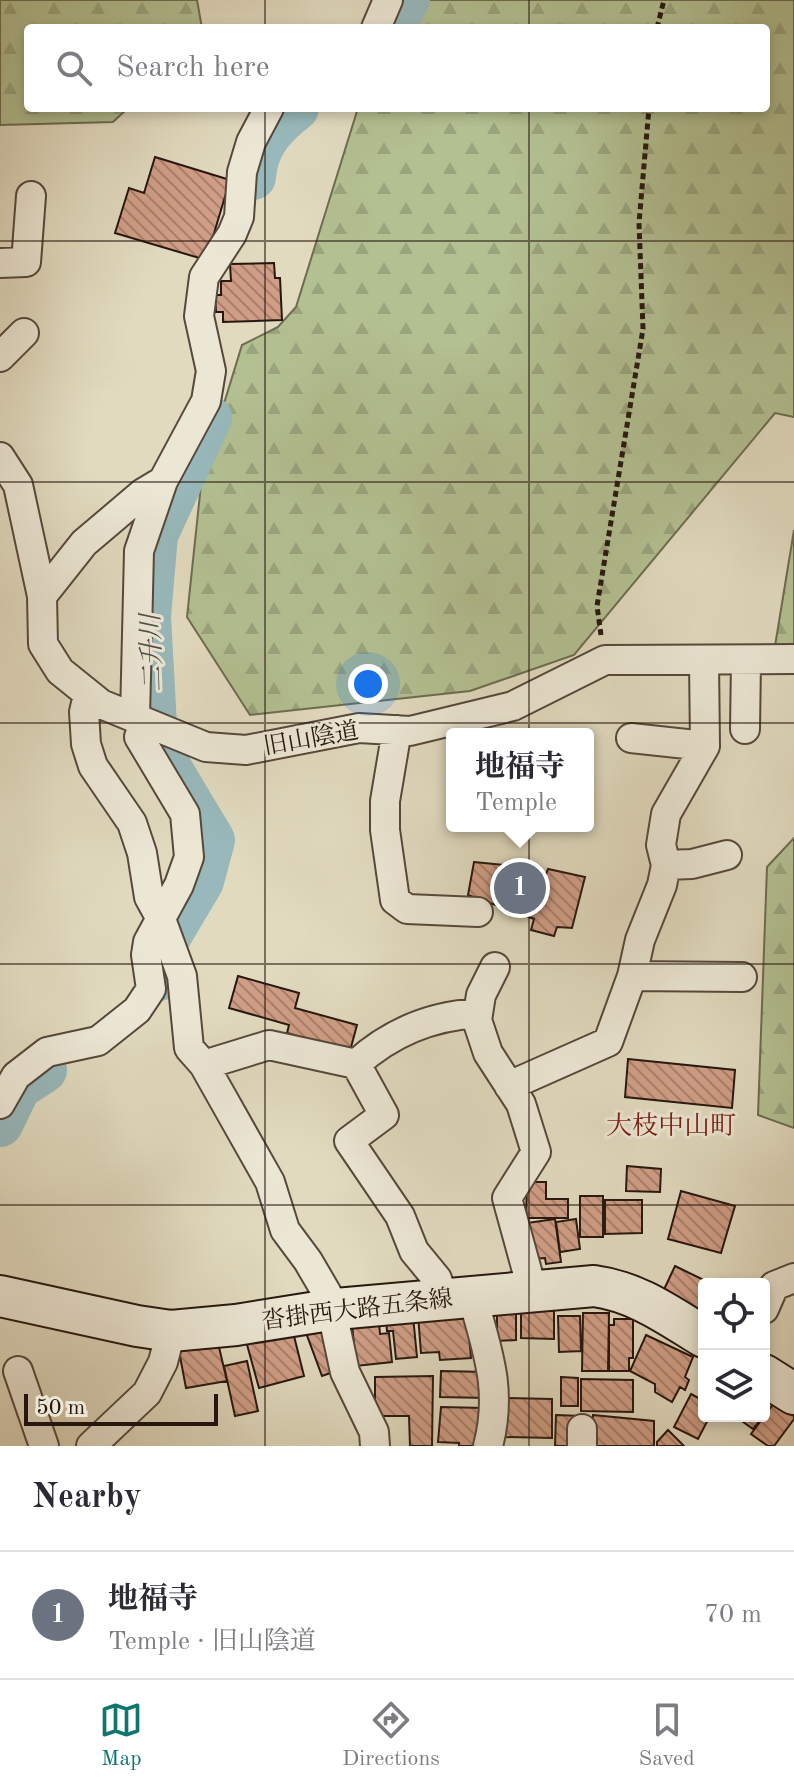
<!DOCTYPE html>
<meta charset="utf-8">
<style>
:root{--surface:#fff;--page:#f2f2f3;--text:#2b2b33;--muted:#7c7c81;--line:#e1e1e2;--accent:#0f766e}
body{margin:0;font-family:"Old Standard TT","Noto Serif JP",serif;background:var(--page);color:var(--text)}
.controls{position:absolute;right:24px;bottom:24px;display:grid;overflow:hidden;border-radius:8px;box-shadow:0 4px 12px #0003}
.controls button{width:72px;height:72px;display:grid;place-items:center;padding:0;border:0;border-bottom:2px solid var(--line);background:var(--surface);color:var(--text);font:40px sans-serif}
.scale{position:absolute;left:24px;bottom:20px;width:194px;box-sizing:border-box;padding-left:8px;border:4px solid #271710;border-top:0;font-size:22px;line-height:28px;white-space:nowrap;color:#271710;-webkit-text-stroke:6px #ece7d5;paint-order:stroke}
.you{position:absolute;left:368px;top:684px;width:28px;height:28px;margin:-20px;border:6px solid #fff;border-radius:50%;background:#1a73e8;box-shadow:0 0 0 12px #1a73e833}
.badge{display:grid;place-items:center;width:52px;height:52px;border-radius:50%;background:var(--accent);color:#fff;font-size:26px;font-weight:700}
.pin{position:absolute;translate:-50% -50%;border:4px solid #fff;box-shadow:0 2px 8px #0006}
.popup{position:absolute;left:446px;top:728px;width:148px;height:104px;box-sizing:border-box;display:grid;place-content:center;border-radius:8px;background:var(--surface);filter:drop-shadow(0 2px 6px #0005);font-size:26px;white-space:nowrap;color:var(--muted)}
.popup b{font-size:30px;color:var(--text)}
.popup::after{content:'';position:absolute;left:50%;top:100%;margin-left:-16px;border:16px solid transparent;border-top-color:var(--surface)}
.list{margin:0;padding:0;list-style:none}
h2{display:flex;justify-content:space-between;align-items:center;height:104px;margin:0;padding:0 32px;font-size:34px}
h2 small{font-size:26px;font-weight:400;color:var(--muted)}
.list li{display:grid;grid-template-columns:52px 1fr auto;gap:24px;align-items:center;box-sizing:border-box;height:128px;padding:0 32px;border-top:2px solid var(--line)}
.list b{display:block;font-size:30px;white-space:nowrap}
.list p{margin:0;font-size:26px;white-space:nowrap;color:var(--muted)}
.list em{font-size:26px;font-style:normal;color:var(--muted)}
.icon{flex:none;width:44px;height:44px;fill:none;stroke:currentColor;stroke-width:2;stroke-linecap:round;stroke-linejoin:round}
.map{position:relative;flex:none;width:794px;height:1446px;overflow:hidden}
.search{position:absolute;background:var(--surface);box-shadow:0 4px 12px #0003;left:24px;right:24px;top:24px;height:88px;display:flex;align-items:center;gap:20px;box-sizing:border-box;padding:0 28px;border-radius:8px;color:var(--muted);font-size:30px}
.sheet{height:232px;background:var(--surface)}
nav{display:flex;justify-content:space-around;align-items:center;box-sizing:border-box;height:112px;border-top:2px solid var(--line);background:var(--surface);font-size:22px;color:var(--muted)}
nav a{display:grid;justify-items:center;gap:4px}
nav .on{color:var(--accent)}
.map>svg:first-child{display:block}
</style>
<div class="map">
<svg width="794" height="1446" viewBox="0 0 794 1446">
<defs>
<pattern id="forest-firs" width="22" height="20" patternUnits="userSpaceOnUse" patternTransform="scale(2)"><rect width="22" height="20" fill="#b3c092"/><path d="M5 1l3.5 6h-7zM16 11l3.5 6h-7z" fill="#9aa47d"/></pattern>
<pattern id="building-back-hatch" width="6" height="6" patternUnits="userSpaceOnUse" patternTransform="scale(2)"><rect width="6" height="6" fill="#d09e86"/><path d="M-1 5l2 2M0 0l6 6M5-1l2 2" fill="none" stroke="#a9806c"/></pattern>
</defs>
<rect width="100%" height="100%" fill="#e1dabf"/>
<filter id="stains"><feTurbulence type="fractalNoise" baseFrequency=".0025" numOctaves="4"/><feColorMatrix values="0 0 0 0 .2 0 0 0 0 .09 0 0 0 0 .02 0 0 0 .5 -.17"/></filter>
<radialGradient id="worn" r=".72"><stop offset=".6" stop-color="#630" stop-opacity="0"/><stop offset="1" stop-color="#630" stop-opacity=".3"/></radialGradient>
<!-- forest -->
<path fill="url(#forest-firs)" stroke="#6d6c51" stroke-width="2" d="M0 0H197L202 28H28V108H128L113 122 0 125Z
M390 0H794V417L775 413 574 655 470 691 250 715 187 617 202 475 242 345 278 327 296 307 358 108H766V28H382Z
M794 530V670L775 646Z
M794 838V1128L758 1115 767 867Z"/>
<g fill="none" stroke-linecap="round" stroke-linejoin="round">
<!-- river -->
<path stroke="#98b8bb" stroke-width="46" d="M391 28 407 0
M253 177C255 146 272 126 296 108
M159 978V952L201 881 212 840 155 745 148 616 155 535 209 418
M0 1124 18 1087 44 1070"/>
</g>
<!-- building -->
<path fill="url(#building-back-hatch)" stroke="#271710" stroke-width="2" d="M155 157 230 180 206 260 115 233 129 188 144 193Z
M274 263 275 278H280L282 320 223 322V312H216L215 295H221V281H231L230 264Z
M474 862 504 865 546 874 548 869 585 877 572 928 557 927 554 936 531 930 534 919 468 895Z
M238 976 299 993 295 1008 357 1025 350 1051 287 1033 289 1025 229 1008Z
M628 1059 735 1070 732 1108 625 1097Z
M627 1166 661 1169 660 1192 626 1191Z
M527 1182H546V1199H568V1218H526Z
M681 1191 735 1206 721 1253 668 1239Z
M580 1196H603V1237H580Z
M605 1200H642V1233L605 1234Z
M555 1219 561 1262 546 1264 545 1258 531 1259 527 1223Z
M576 1219 580 1249 560 1252 556 1222Z
M675 1266 712 1284H704V1301L697 1315 660 1298Z
M497 1304H516V1340L497 1341Z
M521 1306 542 1307V1311H554V1339L521 1338Z
M467 1311 471 1358 440 1360 439 1352 421 1353 418 1315Z
M583 1313H609L608 1371H582Z
M413 1316 417 1357 396 1359 393 1331H387L386 1319Z
M558 1316H580L581 1351 559 1352Z
M614 1319H633V1358H629V1371H609V1325H614Z
M326 1322 339 1370 322 1376 305 1330Z
M379 1322 380 1334 389 1333 392 1362 356 1366 352 1324Z
M292 1328 304 1376 259 1388 246 1341Z
M646 1335 693 1357 685 1377 689 1380 685 1390 680 1387 672 1402 655 1392V1384L630 1371Z
M218 1343 227 1381 186 1388 179 1351Z
M247 1361 258 1411 235 1416 224 1366Z
M441 1371 487 1372 486 1398 440 1397Z
M433 1376 432 1446H410L409 1416H375V1377Z
M561 1377 578 1378V1406H561Z
M581 1379 633 1380V1412L581 1411Z
M691 1394 704 1401V1416H710L698 1439 674 1427Z
M503 1398 552 1399V1438L502 1437Z
M777 1399 794 1412V1419L774 1446H768L751 1434Z
M441 1407 484 1408 482 1446H459V1443L438 1442Z
M556 1415 581 1416 579 1446H555Z
M593 1415 654 1421V1446H592Z
M735 1416H763L753 1429Z
M668 1430 684 1446H657V1442Z"/>
<g fill="none" stroke-linecap="round" stroke-linejoin="round">
<defs>
<path id="street" d="M376 28 388 0
M0 263 26 262 31 196
M0 357 24 333
M0 457 18 485 42 596 43 644 60 671 101 704 206 747 246 750 359 728 410 731 513 706 605 660 794 659
M42 596 84 543 143 493 163 481 206 401 211 371 199 316 204 277 232 234 239 217 242 172 251 142 269 108
M88 695 84 712 86 744 93 766 132 823 142 853 149 897 161 919 182 976 189 1048 204 1065 270 1182 285 1230 308 1261 336 1309 334 1321 345 1372 374 1432 375 1446
M135 717 139 551 163 481
M745 729 746 661
M397 730 385 801V830L395 900 407 909 478 912
M631 738 705 746
M666 865 692 864 727 855
M495 967 481 995 477 1020 488 1053 521 1104 536 1152 507 1198 532 1289
M632 976 742 977
M356 1064 384 1115 349 1141 400 1216 414 1251 437 1279 444 1298
M204 1065 269 1045 356 1064C391 1032 431 1016 478 1013
M509 1086 608 1042 632 976 640 940 662 885 666 865 661 845 666 814 705 746 704 660
M0 1104 16 1076 47 1052 98 1041 137 1010 151 989 146 955 148 942 179 885 189 857 185 814 139 737 145 722
M472 1295C487 1350 503 1389 488 1446
M764 1309 774 1286 794 1278
M18 1371 44 1446
M582 1429V1446
M91 1446 147 1393 163 1362 171 1331"/>
<path id="secondary" d="M0 1296 137 1326 171 1331 236 1325 336 1309 594 1286C637 1292 668 1315 704 1337
M764 1375 794 1394"/>
</defs>
<!-- street casing -->
<use href="#street" stroke="#56483c" stroke-width="32"/>
<!-- secondary casing -->
<use href="#secondary" stroke="#271710" stroke-width="44"/>
<!-- path -->
<path stroke="#271710" stroke-width="5" stroke-dasharray="6 4" stroke-linecap="butt" d="M657 28 664 0
M601 635 597 606 643 329 639 223 649 108"/>
<!-- street -->
<use href="#street" stroke="#ece7d5" stroke-width="28"/>
<!-- secondary -->
<use href="#secondary" stroke="#ece7d5" stroke-width="40"/>
</g>
<!-- grid -->
<path fill="none" stroke="#271710" stroke-width="2" stroke-opacity="0.55" d="M265 0V28M529 0V28M265 108V1446M529 108V1446M0 241H794M0 482H794M0 723H794M0 964H794M0 1205H794"/>
<g text-anchor="middle" stroke-width="6" stroke-linejoin="round" paint-order="stroke">
<!-- street labels -->
<g font-size="24" fill="#271710" stroke="#ece7d5">
<text transform="translate(311 738) rotate(-10)" y="8">旧山陰道</text>
<text transform="translate(357 1309) rotate(-7)" y="8">沓掛西大路五条線</text>
</g>
<!-- water labels -->
<g font-size="26" font-style="italic" fill="#4f4f4c" stroke="#ece7d5">
<text transform="translate(151 653) rotate(-92)" y="9">二升川</text>
</g>
<!-- neighbourhood labels -->
<g font-size="26" fill="#7a1f14" stroke="#ece7d5">
<text x="671" y="1134">大枝中山町</text>
</g>
</g>
<rect width="100%" height="100%" filter="url(#stains)"/>
<rect width="100%" height="100%" fill="url(#worn)"/>
</svg>
<div class="controls">
<button><svg class="icon" aria-label="locate" viewBox="0 0 24 24"><circle cx="12" cy="12" r="6"/><path d="M12 2v4M12 18v4M2 12h4M18 12h4"/></svg></button>
<button><svg class="icon" aria-label="layers" viewBox="0 0 24 24"><path d="M12 4l9 5-9 5-9-5zM3 14l9 5 9-5"/></svg></button>
</div>
<div class="scale">50 m</div>
<div class="you"></div>
<div class="pin badge" style="left:520px;top:888px;background:#6b7280">1</div>
<div class="popup"><b>地福寺</b>Temple</div>
<div class="search"><svg class="icon" aria-label="search" viewBox="0 0 24 24"><circle cx="10" cy="10" r="6"/><path d="M15 15l6 6"/></svg>Search here</div>
</div>
<section class="sheet">
<h2>Nearby<small></small></h2>
<ul class="list">
<li><span class="badge" style="background:#6b7280">1</span><div><b>地福寺</b><p>Temple · 旧山陰道</p></div><em>70 m</em></li>
</ul>
</section>
<nav>
<a class="on"><svg class="icon" aria-label="map" viewBox="0 0 24 24"><path d="M3 6l6-2 6 2 6-2v14l-6 2-6-2-6 2zM9 4v14M15 6v14"/></svg>Map</a>
<a><svg class="icon" aria-label="directions" viewBox="0 0 24 24"><path d="M12 3l9 9-9 9-9-9zM9 14v-3h6M13 9l2 2-2 2"/></svg>Directions</a>
<a><svg class="icon" aria-label="saved" viewBox="0 0 24 24"><path d="M7 4h10v16l-5-4-5 4z"/></svg>Saved</a>
</nav>
